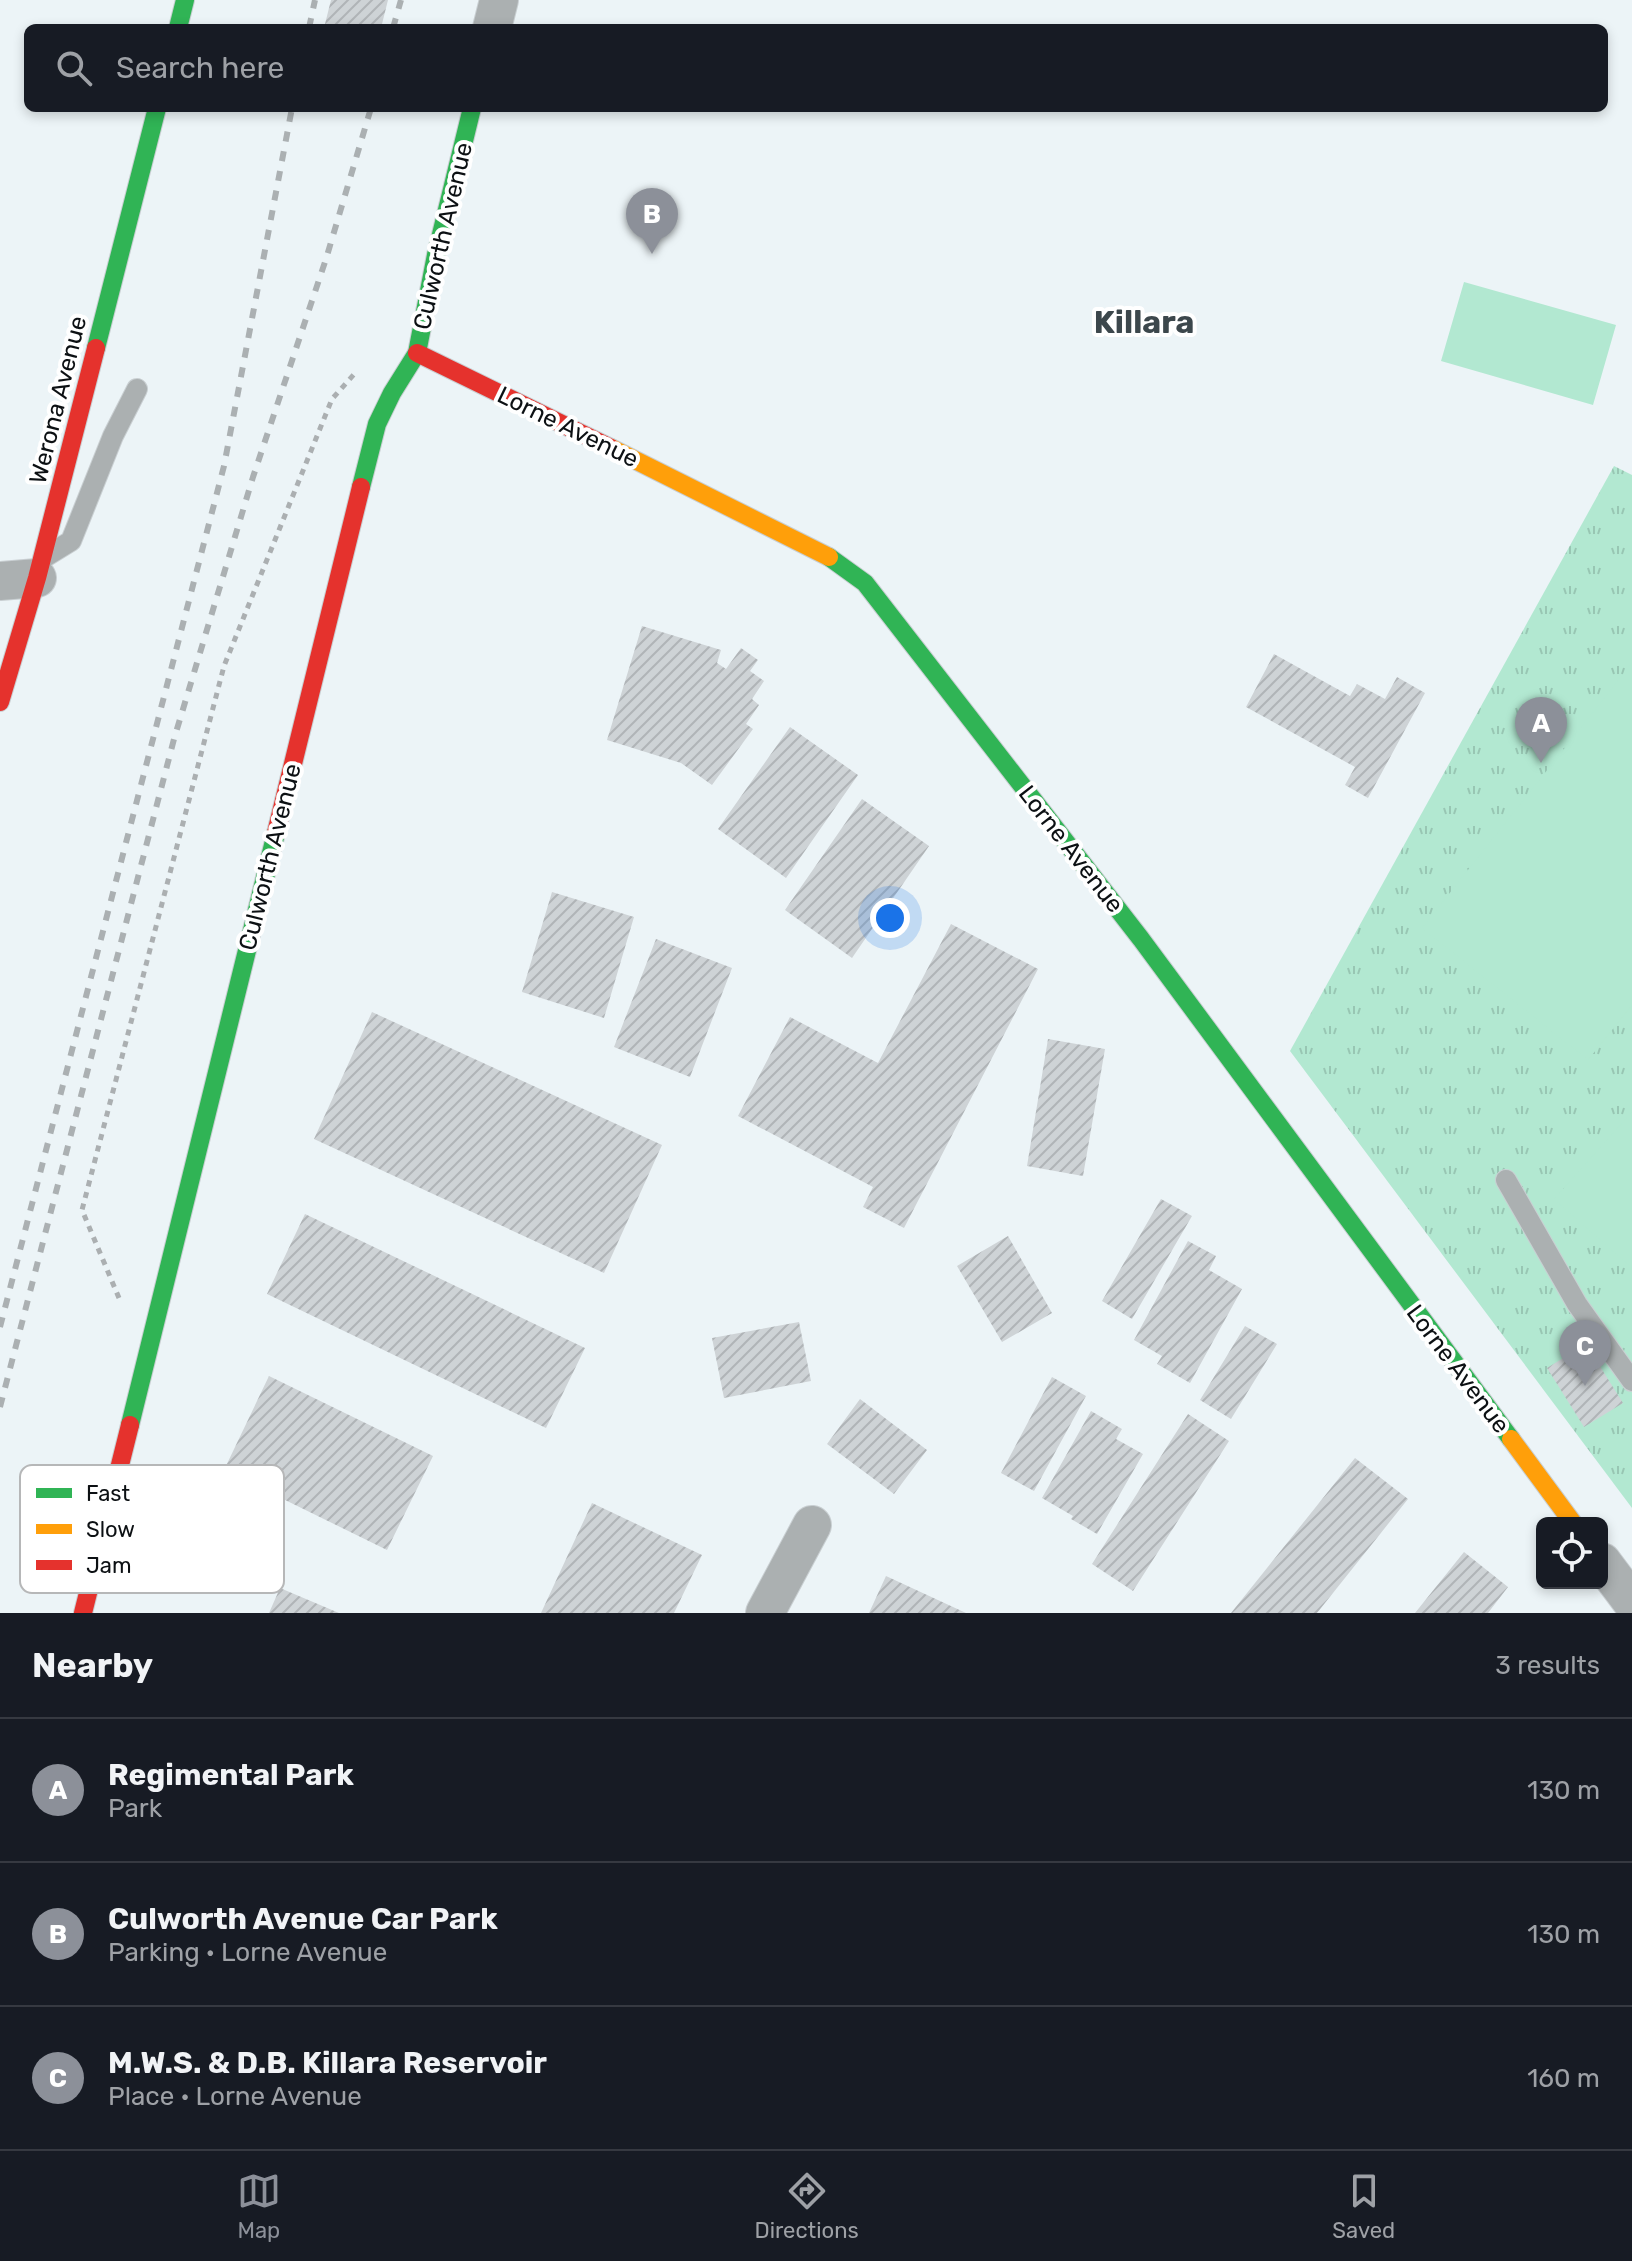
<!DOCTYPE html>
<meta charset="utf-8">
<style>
:root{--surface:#171b24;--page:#20242c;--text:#f1f3f6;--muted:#9ea1a6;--line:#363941;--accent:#8c9099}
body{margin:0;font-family:Rubik,sans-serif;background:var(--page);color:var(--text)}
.controls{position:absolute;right:24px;bottom:24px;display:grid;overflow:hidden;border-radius:12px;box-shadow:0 4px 12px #0003}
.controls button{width:72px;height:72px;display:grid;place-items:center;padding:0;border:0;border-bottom:2px solid var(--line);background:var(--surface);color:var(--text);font:40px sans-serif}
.you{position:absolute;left:890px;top:918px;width:28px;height:28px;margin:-20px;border:6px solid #fff;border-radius:50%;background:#1a73e8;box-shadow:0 0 0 12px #1a73e833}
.badge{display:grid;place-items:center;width:52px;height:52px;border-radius:50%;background:var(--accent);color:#fff;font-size:26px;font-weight:700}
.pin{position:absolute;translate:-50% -66px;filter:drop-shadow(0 2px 4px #0008)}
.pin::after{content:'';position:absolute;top:42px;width:28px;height:24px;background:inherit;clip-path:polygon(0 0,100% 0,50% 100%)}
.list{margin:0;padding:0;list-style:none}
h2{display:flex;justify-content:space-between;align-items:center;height:104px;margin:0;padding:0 32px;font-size:34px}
h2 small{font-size:26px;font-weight:400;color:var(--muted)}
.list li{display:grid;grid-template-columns:52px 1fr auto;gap:24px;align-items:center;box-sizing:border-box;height:144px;padding:0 32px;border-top:2px solid var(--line)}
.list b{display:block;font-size:30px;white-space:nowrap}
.list p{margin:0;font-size:26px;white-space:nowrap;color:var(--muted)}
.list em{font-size:26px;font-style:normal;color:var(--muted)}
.icon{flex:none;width:44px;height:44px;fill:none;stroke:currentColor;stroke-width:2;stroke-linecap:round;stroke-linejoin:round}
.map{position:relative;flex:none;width:1632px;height:1613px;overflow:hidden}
.search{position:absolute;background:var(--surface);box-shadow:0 4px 12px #0003;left:24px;right:24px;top:24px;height:88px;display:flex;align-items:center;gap:20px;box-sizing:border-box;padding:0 28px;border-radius:12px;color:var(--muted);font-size:30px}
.sheet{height:536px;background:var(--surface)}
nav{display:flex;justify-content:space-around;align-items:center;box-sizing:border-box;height:112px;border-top:2px solid var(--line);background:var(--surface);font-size:22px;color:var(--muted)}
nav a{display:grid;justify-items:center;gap:4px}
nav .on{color:var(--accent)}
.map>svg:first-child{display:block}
</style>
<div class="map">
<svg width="1632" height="1613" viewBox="0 0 1632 1613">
<defs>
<pattern id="grass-tufts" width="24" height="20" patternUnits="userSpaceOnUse" patternTransform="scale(2)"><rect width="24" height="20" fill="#b2e8d1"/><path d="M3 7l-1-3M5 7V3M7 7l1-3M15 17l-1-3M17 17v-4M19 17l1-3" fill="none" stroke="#98c6b3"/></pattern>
<pattern id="building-hatch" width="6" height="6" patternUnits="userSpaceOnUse" patternTransform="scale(2)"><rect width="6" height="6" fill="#ced3d6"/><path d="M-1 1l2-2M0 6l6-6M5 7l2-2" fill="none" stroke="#b0b4b7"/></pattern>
</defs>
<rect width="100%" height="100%" fill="#ecf4f7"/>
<!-- grass -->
<path fill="url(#grass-tufts)" d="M1614 466 1632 475V1508L1290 1051Z"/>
<!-- pitch -->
<path fill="#b2e8d1" d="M1464 282 1616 325 1593 405 1441 361Z
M1632 663V1005L1588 1060 1422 928Z
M1632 1112V1268L1554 1199Z"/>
<!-- building -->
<path fill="url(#building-hatch)" d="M331 0H388L381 28H324Z
M642 626 721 650 717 663 726 669 741 648 758 660 750 671 764 681 752 699 759 705 746 724 753 729 712 785 681 763 607 740Z
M1274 654 1350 696 1357 684 1385 699 1397 677 1425 693 1368 798 1345 785 1355 767 1246 707Z
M790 727 858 775 786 878 718 829Z
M862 799 929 846 852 958 785 910Z
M552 892 634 917 604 1018 522 992Z
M951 924 1038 969 904 1228 863 1207 873 1187 738 1116 790 1017 878 1063Z
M656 939 732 968 690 1077 614 1047Z
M372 1012 662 1145 604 1273 314 1139Z
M1048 1039 1105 1049 1083 1176 1027 1166Z
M1161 1199 1192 1216 1132 1319 1102 1301Z
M305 1214 585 1348 546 1428 267 1294Z
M1008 1236 1052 1313 1002 1342 957 1266Z
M1188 1241 1216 1256 1209 1270 1242 1289 1190 1383 1157 1364 1162 1356 1134 1340Z
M799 1322 811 1381 724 1398 712 1338Z
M1245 1326 1277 1344 1231 1419 1200 1400Z
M1586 1344 1623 1403 1584 1427 1547 1368Z
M269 1376 433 1456 387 1550 224 1470Z
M1052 1377 1086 1396 1034 1491 1001 1473Z
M860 1399 927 1450 894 1494 827 1444Z
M1091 1411 1122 1429 1116 1439 1143 1454 1097 1534 1071 1519 1073 1516 1042 1498Z
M1188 1414 1229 1441 1133 1591 1092 1564Z
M1355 1458 1408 1499 1317 1613H1231Z
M592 1503 702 1555 674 1613H541Z
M1464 1552 1508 1587 1488 1613H1415Z
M886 1576 966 1613H869Z
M280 1588 339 1613H269Z"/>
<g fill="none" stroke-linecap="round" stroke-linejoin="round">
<defs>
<path id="lane" d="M45 557 71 541 113 436 137 389
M1506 1180 1577 1304 1632 1381"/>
<path id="street" d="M492 28 499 0
M0 581 37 578
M1602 1562 1632 1602
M765 1613 812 1525"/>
<path id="fast" d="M178 28 185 0
M96 348 157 108
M361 487 377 424 392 393 417 353 436 255 472 108
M829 557 865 583 1141 939 1511 1439
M130 1425 276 833"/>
<path id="slow" d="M611 448 829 557
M1511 1439 1573 1523"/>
<path id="jam" d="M417 353 611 448
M0 702 37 578 96 348
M276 833 361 487
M83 1613 130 1425"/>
</defs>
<!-- lane casing -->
<use href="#lane" stroke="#c9cfd2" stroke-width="22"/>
<!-- street casing -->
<use href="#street" stroke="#c9cfd2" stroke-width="40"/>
<!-- fast casing -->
<use href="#fast" stroke="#c9cfd2" stroke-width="20"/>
<!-- slow casing -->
<use href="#slow" stroke="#c9cfd2" stroke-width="20"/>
<!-- jam casing -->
<use href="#jam" stroke="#c9cfd2" stroke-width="20"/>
<!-- path -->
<path stroke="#abafb1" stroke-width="5" stroke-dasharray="6 6" stroke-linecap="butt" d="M119 1298 82 1210 224 666 332 399 356 372"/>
<!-- lane -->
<use href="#lane" stroke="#abb0b1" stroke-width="20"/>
<!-- street -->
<use href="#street" stroke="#abb0b1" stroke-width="38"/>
<!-- fast -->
<use href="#fast" stroke="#30b455" stroke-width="18"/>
<!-- slow -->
<use href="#slow" stroke="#ff9f0a" stroke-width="18"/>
<!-- jam -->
<use href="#jam" stroke="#e5322d" stroke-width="18"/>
<!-- rail -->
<path stroke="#abb0b2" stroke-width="6" stroke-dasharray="10 10" stroke-linecap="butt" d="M309 28 315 0
M393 28 401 0
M0 1327 224 466 292 108
M0 1407 174 739 253 477 326 259 371 108"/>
</g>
<g text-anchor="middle" stroke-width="8" stroke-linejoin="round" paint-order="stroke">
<!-- street labels -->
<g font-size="24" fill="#0c1013" stroke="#fff">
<text transform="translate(443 236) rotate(-77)" y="8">Culworth Avenue</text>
<text transform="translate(58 400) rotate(-76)" y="8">Werona Avenue</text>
<text transform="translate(568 427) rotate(26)" y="8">Lorne Avenue</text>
<text transform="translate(1071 849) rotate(52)" y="8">Lorne Avenue</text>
<text transform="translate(270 857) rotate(-76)" y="8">Culworth Avenue</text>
<text transform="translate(1458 1369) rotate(53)" y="8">Lorne Avenue</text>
</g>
<!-- district labels -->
<g font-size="32" font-weight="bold" fill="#3c474c" stroke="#fff">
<text x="1144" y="333">Killara</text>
</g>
</g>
<!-- legend -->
<rect x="20" y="1465" width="264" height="128" rx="12" fill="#fff" stroke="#b6b7b8" stroke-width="2"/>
<rect x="36" y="1488" width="36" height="10" fill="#30b455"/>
<rect x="36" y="1524" width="36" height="10" fill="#ff9f0a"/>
<rect x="36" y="1560" width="36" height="10" fill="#e5322d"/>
<g font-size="22" fill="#0c1013">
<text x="86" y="1501">Fast</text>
<text x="86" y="1537">Slow</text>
<text x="86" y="1573">Jam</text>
</g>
</svg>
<div class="controls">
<button><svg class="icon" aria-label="locate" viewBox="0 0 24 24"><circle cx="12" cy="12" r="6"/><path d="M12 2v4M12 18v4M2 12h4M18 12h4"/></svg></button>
</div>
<div class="you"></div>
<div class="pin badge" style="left:1541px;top:763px">A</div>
<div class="pin badge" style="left:652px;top:254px">B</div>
<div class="pin badge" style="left:1585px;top:1386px">C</div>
<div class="search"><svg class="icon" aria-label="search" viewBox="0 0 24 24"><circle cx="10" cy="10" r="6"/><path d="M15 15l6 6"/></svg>Search here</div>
</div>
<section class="sheet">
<h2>Nearby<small>3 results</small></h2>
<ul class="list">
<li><span class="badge">A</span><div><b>Regimental Park</b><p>Park</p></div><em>130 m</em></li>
<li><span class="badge">B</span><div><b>Culworth Avenue Car Park</b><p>Parking · Lorne Avenue</p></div><em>130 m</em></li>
<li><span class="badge">C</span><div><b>M.W.S. &amp; D.B. Killara Reservoir</b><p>Place · Lorne Avenue</p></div><em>160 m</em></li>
</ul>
</section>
<nav>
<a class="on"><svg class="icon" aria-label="map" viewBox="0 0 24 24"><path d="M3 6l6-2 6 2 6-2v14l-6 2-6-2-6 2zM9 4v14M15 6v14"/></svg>Map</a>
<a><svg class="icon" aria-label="directions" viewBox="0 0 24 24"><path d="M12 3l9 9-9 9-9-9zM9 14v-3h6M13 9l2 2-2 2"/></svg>Directions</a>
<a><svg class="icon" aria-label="saved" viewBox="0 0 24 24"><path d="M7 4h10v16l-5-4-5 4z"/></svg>Saved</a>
</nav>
